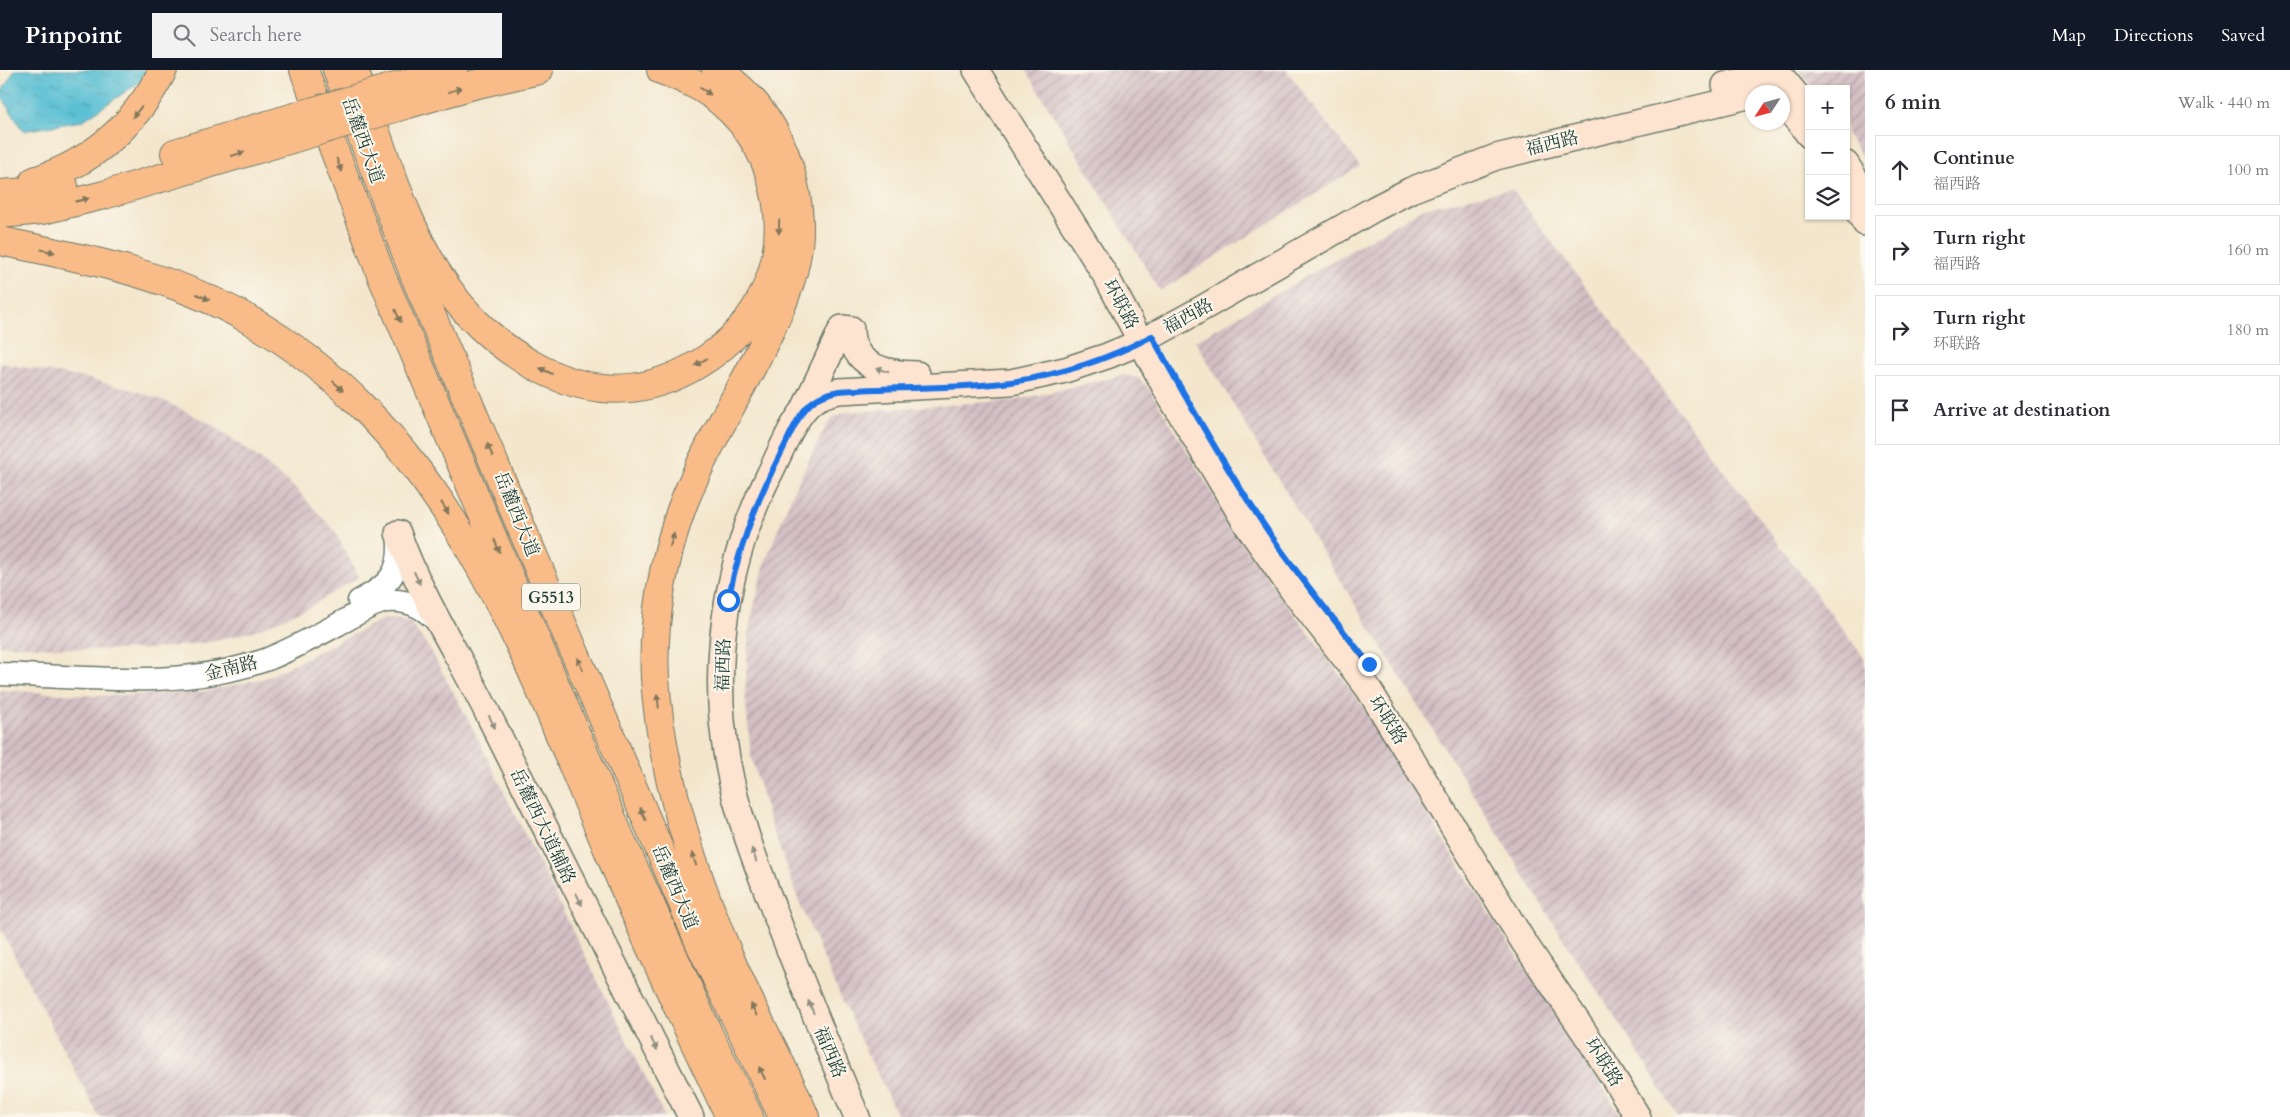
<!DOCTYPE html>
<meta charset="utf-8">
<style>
:root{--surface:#fff;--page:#f2f2f3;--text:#2b2b33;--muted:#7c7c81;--line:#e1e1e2;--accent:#111827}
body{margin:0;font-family:Cardo,"Noto Serif SC",serif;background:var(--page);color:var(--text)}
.controls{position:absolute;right:15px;top:15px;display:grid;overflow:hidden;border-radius:0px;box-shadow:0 1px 4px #0004}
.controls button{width:45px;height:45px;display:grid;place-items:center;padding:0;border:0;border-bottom:1px solid var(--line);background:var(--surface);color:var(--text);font:25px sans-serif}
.compass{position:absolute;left:1745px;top:15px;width:45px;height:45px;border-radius:50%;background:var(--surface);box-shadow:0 1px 4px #0004;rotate:234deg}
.stop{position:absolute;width:15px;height:15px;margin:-11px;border:4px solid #1a73e8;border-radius:50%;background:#fff}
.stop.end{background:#1a73e8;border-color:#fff;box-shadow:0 1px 5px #0008}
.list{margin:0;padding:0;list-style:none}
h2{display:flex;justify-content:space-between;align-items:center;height:65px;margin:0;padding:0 20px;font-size:21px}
h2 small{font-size:16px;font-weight:400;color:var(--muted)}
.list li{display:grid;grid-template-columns:32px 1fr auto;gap:15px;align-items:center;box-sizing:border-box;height:70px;margin:0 10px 10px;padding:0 10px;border:1px solid var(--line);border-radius:0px}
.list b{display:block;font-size:19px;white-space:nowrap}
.list p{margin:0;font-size:16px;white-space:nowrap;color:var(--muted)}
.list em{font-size:16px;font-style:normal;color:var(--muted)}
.icon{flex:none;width:28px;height:28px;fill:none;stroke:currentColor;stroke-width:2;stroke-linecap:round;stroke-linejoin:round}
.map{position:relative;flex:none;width:1865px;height:1047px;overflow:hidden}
header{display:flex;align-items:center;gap:30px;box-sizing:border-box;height:70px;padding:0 25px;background:var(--accent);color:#fff}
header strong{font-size:24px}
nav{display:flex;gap:28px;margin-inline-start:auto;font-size:18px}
.search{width:350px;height:45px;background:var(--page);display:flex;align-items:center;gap:12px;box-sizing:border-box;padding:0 18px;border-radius:0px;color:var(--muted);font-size:19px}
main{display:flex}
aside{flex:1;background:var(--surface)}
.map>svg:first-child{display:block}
</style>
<header>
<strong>Pinpoint</strong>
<div class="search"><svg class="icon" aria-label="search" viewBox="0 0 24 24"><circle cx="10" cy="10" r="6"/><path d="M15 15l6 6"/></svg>Search here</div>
<nav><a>Map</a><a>Directions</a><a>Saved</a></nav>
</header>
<main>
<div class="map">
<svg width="1865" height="1047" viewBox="0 0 1865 1047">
<defs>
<pattern id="industrial-furrows" width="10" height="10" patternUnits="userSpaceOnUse" patternTransform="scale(1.25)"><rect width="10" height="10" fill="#d2bec3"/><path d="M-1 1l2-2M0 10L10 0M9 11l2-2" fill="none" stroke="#aa9c9f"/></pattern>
<pattern id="water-ripples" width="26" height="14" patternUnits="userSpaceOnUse" patternTransform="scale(1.25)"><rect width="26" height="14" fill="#56bed3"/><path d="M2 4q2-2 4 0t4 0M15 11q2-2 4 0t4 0" fill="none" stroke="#479cac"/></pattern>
</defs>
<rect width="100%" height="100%" fill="#fbf7ec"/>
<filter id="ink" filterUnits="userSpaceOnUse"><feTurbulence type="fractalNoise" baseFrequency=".02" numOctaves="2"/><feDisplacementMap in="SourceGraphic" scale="10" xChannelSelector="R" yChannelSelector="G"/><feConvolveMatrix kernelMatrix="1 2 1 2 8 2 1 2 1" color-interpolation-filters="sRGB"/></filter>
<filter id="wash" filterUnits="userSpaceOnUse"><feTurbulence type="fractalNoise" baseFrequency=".0096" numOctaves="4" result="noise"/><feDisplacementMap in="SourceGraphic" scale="20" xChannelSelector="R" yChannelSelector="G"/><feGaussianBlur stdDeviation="1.12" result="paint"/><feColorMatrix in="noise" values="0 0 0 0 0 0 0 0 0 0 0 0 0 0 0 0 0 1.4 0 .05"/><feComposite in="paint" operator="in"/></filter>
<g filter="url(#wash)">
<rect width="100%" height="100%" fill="#f3e6cc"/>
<!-- industrial -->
<path fill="url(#industrial-furrows)" d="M1026 0H1286L1360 96 1160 221Z
M1799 0H1865V91L1846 63V19H1813Z
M1512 119 1865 589V1047H1678L1626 963 1574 886 1315 470 1195 271 1424 138Z
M0 293 85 308 130 319 164 331 213 355 260 389 297 420 334 460 359 507 309 537 260 559 212 572 154 579 101 580 0 575Z
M1123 305 1139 308 1150 320 1246 479 1370 645 1443 770 1507 871 1585 986 1621 1047H898L851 950 801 837 770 752 751 686 745 625 749 557 765 492 793 422 826 356 833 347 848 342 1017 330Z
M396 548 410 552 429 578 468 649 665 1047H99L0 858V620L97 626 202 622 266 608 383 549Z"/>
<!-- water -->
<path fill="url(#water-ripples)" stroke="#3a7e84" d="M15 0H146L143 10 82 51 23 61 0 24Z"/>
</g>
<g filter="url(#ink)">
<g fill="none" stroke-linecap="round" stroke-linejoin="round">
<defs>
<path id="tertiary" d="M359 531C390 515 403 501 398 464
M0 604C89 607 182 620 268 589 295 578 320 564 346 550 359 543 373 533 387 531 409 529 427 539 440 555"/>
<path id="secondary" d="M976 0 1107 208 1167 321 1247 455 1293 521 1368 618 1523 871 1593 975 1638 1047
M1776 0 1809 40
M1725 15 1778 3
M1782 31 1809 65
M1846 94 1865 124
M1846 121 1865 153
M804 339 842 258 851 259C851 297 887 304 917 304
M398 463C421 528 459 585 489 646 556 780 623 914 691 1047
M857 1047C830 984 805 920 780 856 760 803 738 750 728 694 710 598 725 493 769 405 780 384 794 345 813 331 821 325 829 323 839 321L1011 312 1065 300 1107 286 1141 272 1194 243 1374 139 1411 120 1496 87 1752 25"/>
<path id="trunk" d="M304 0 382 207 619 765 709 965 749 1047
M337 0 414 204 553 532 701 876 783 1047"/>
<path id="motorway" d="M354 0C383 79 411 183 469 245 503 281 552 313 602 318 661 324 722 289 754 241 798 175 781 82 721 32 704 17 682 8 661 0
M716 0C746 18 771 49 784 82 795 112 802 143 798 176 794 212 778 245 762 277 735 332 702 383 681 440 663 492 652 553 655 608 661 705 694 804 732 893 754 945 783 994 805 1047
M401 15 454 0
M408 34 473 15 539 0
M175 83 281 51
M34 111C92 93 135 55 163 0
M0 124 41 121 64 116
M0 144 43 140 104 125 288 70
M0 171C87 189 169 204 248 249 450 364 523 580 609 782 646 871 688 959 730 1047"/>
</defs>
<!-- tertiary casing -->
<use href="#tertiary" stroke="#697869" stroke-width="25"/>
<!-- secondary casing -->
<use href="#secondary" stroke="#697869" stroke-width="28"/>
<!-- trunk casing -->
<use href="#trunk" stroke="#697869" stroke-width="30"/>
<!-- motorway casing -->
<use href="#motorway" stroke="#697869" stroke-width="30"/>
<!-- tertiary -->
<use href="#tertiary" stroke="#fff" stroke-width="22"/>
<!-- secondary -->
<use href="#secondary" stroke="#fde4d0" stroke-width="25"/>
<!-- trunk -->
<use href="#trunk" stroke="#f9bc89" stroke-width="28"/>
<!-- motorway -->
<use href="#motorway" stroke="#f9bc89" stroke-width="28"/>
<defs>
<path id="motorway-bridge" d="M281 51 401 15
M288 70 408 34"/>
</defs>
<!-- motorway-bridge casing -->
<use href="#motorway-bridge" stroke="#697869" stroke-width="30" stroke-linecap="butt"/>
<!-- motorway-bridge -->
<use href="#motorway-bridge" stroke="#f9bc89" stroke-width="28"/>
</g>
<!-- one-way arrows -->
<defs><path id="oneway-solid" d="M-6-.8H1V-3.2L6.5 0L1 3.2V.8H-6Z" transform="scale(1.25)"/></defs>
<g fill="#81765a">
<use href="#oneway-solid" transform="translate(455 20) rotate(-17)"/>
<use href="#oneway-solid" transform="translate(705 21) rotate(33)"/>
<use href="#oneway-solid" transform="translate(137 42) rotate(129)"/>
<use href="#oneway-solid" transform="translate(238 84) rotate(-17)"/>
<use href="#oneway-solid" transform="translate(339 95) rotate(70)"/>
<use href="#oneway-solid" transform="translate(82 130) rotate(-14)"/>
<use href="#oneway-solid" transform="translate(779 157) rotate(92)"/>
<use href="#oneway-solid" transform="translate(48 181) rotate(12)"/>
<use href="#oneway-solid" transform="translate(203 227) rotate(24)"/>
<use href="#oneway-solid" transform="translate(398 246) rotate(66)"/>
<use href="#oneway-solid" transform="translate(701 292) rotate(149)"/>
<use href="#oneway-solid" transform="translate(546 301) rotate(-155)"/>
<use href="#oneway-solid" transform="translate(338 316) rotate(43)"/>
<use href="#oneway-solid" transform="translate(490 380) rotate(-113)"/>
<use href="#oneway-solid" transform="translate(445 438) rotate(58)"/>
<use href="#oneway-solid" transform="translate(672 470) rotate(-73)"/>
<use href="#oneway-solid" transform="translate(497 476) rotate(68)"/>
<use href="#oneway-solid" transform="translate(580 594) rotate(-114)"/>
<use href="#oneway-solid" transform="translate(658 631) rotate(-96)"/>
<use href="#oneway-solid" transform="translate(643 744) rotate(-113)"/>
<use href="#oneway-solid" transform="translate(694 789) rotate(-108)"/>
<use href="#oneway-solid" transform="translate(754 940) rotate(-116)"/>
<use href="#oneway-solid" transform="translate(762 1003) rotate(-116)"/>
</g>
<g fill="#8e9082">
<use href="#oneway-solid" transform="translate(882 300) rotate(-161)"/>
<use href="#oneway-solid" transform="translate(417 508) rotate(65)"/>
<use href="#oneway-solid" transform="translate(492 652) rotate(64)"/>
<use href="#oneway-solid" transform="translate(754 785) rotate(-110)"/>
<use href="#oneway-solid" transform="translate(579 829) rotate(64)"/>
<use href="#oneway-solid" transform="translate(811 937) rotate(-113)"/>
<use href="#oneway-solid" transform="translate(654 974) rotate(63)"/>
</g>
</g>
<g fill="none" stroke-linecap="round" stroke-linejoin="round" filter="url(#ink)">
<!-- route -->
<path stroke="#1a73e8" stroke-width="6" d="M728 530C739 476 758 427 783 379 791 363 798 345 811 333 819 326 828 323 839 321 896 316 954 320 1011 312 1059 305 1109 289 1152 266 1191 338 1232 410 1279 477 1307 517 1339 555 1369 594"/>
</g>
<g text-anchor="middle" stroke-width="4" stroke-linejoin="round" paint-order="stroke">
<!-- shield labels -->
<rect fill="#fbf7ec" stroke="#61756b" stroke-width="1" x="522" y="513.5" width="58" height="27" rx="4"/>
<g font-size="16" font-weight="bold" fill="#1f3d34">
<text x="551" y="533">G5513</text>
</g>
<!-- street labels -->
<g font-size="18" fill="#1f3d34" stroke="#fbf7ec">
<text transform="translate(363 70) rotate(70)" y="6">岳麓西大道</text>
<text transform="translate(1552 73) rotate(-14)" y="6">福西路</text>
<text transform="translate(1121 234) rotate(62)" y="6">环联路</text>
<text transform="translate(1188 246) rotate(-29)" y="6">福西路</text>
<text transform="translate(517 444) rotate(68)" y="6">岳麓西大道</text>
<text transform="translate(723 595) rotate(-88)" y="6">福西路</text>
<text transform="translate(231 598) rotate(-14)" y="6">金南路</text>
<text transform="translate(1388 650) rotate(58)" y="6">环联路</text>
<text transform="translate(543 756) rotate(64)" y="6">岳麓西大道辅路</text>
<text transform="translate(675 817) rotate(67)" y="6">岳麓西大道</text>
<text transform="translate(830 982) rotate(67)" y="6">福西路</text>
<text transform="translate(1604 992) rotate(58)" y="6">环联路</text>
</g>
</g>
</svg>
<div class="controls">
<button>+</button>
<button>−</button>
<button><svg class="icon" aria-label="layers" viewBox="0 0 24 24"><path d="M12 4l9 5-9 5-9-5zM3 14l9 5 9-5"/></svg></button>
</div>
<svg class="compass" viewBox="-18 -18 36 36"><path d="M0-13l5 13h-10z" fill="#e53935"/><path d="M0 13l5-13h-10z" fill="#7c7c81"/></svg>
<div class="stop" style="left:728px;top:530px"></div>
<div class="stop end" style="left:1369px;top:594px"></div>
</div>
<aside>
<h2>6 min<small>Walk · 440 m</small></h2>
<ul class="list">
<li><svg class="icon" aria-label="ahead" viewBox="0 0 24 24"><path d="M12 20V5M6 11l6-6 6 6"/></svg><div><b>Continue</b><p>福西路</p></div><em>100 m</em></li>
<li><svg class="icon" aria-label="right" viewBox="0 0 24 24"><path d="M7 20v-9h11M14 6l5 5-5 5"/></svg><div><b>Turn right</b><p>福西路</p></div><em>160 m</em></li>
<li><svg class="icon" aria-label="right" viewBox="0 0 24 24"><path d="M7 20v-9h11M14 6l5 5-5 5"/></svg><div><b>Turn right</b><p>环联路</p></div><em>180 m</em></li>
<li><svg class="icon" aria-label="arrive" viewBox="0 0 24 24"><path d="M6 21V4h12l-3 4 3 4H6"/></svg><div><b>Arrive at destination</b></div></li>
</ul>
</aside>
</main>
